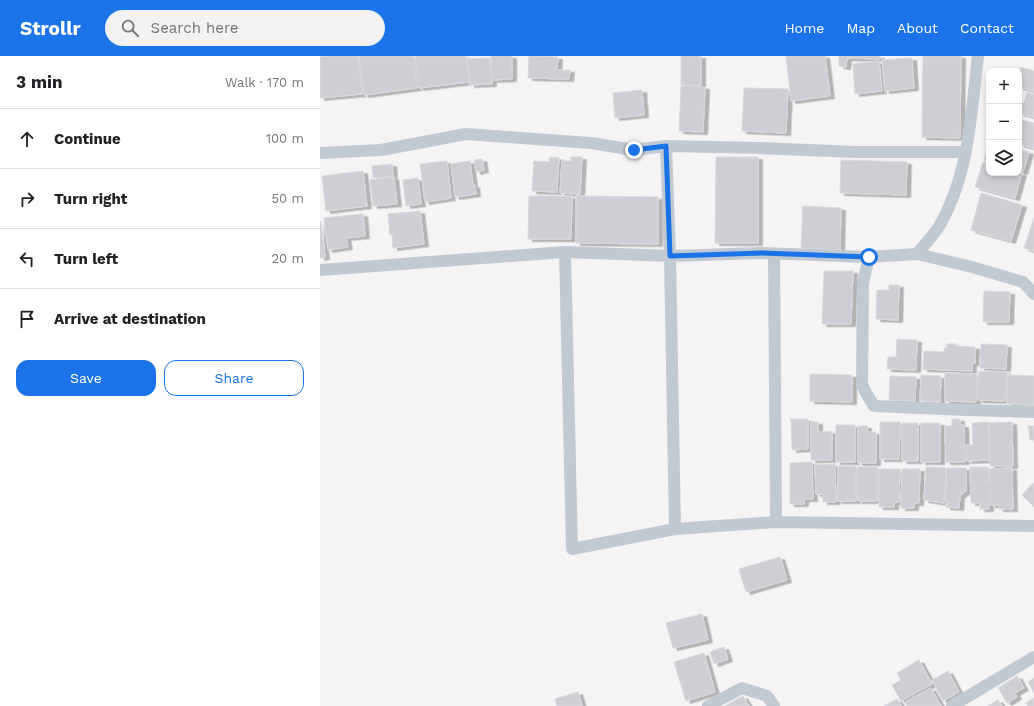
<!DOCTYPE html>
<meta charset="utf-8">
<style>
:root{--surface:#fff;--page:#f2f2f2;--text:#202124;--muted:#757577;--line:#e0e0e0;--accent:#1a73e8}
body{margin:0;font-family:"Work Sans",sans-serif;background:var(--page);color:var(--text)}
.controls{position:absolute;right:12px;top:12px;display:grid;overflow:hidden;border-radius:8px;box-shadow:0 2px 6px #0003}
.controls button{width:36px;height:36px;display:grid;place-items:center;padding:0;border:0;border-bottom:1px solid var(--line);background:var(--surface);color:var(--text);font:20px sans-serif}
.stop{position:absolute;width:12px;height:12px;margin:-9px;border:3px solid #1a73e8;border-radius:50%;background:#fff}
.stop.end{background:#1a73e8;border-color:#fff;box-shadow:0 1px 4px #0008}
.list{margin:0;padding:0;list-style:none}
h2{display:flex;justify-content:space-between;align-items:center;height:52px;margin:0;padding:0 16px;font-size:17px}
h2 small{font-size:13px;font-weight:400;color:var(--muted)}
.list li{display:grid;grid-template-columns:26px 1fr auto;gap:12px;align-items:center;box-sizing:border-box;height:60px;padding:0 16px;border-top:1px solid var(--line)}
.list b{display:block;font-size:15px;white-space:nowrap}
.list em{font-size:13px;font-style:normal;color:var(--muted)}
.actions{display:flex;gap:8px;padding:12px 16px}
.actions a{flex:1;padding:9px 0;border:1px solid var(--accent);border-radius:12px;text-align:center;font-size:14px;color:var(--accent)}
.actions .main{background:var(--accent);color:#fff}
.icon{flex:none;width:22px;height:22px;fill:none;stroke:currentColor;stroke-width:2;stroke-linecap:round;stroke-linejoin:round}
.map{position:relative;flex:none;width:714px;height:650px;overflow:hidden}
header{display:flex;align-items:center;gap:24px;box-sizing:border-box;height:56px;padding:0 20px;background:var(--accent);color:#fff}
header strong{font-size:19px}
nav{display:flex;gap:22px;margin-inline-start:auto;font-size:14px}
.search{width:280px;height:36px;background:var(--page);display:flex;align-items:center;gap:10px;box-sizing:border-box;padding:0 14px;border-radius:22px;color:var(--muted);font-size:15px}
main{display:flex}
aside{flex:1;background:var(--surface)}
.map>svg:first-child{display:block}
</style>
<header>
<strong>Strollr</strong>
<div class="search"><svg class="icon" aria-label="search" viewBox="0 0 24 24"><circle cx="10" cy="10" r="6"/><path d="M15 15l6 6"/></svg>Search here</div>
<nav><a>Home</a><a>Map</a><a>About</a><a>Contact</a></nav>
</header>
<main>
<aside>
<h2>3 min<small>Walk · 170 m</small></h2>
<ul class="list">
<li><svg class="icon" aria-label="ahead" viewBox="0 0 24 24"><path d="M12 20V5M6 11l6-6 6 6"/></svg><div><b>Continue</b></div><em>100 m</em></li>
<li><svg class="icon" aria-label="right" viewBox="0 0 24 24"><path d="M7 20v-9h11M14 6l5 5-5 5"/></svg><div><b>Turn right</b></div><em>50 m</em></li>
<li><svg class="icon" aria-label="left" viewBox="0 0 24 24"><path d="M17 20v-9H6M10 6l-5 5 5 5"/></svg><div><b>Turn left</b></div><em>20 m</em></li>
<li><svg class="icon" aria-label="arrive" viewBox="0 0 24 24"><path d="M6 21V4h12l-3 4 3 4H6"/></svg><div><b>Arrive at destination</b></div></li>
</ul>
<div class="actions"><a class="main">Save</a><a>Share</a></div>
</aside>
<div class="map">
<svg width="714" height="650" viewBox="0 0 714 650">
<defs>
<filter id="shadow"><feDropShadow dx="4.5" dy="2.5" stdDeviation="0" flood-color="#0004"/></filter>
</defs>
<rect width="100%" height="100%" fill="#f5f3f3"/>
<!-- building -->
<path fill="#cdcfd5" stroke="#d7d9de" filter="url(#shadow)" d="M8 0H38L42 38 0 42V1Z
M39 0H93L97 32 44 39Z
M95 0H146L149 26 99 32Z
M171 0H192V23L172 24Z
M209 0 238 1 237 14H250L249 23 208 22Z
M361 0H381V29H361Z
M466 0H505L510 40 471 45Z
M519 0H560V3L527 2 526 11 519 10Z
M603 0H641L640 82 602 81Z
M170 2 172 28 150 29 148 3Z
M592 2 594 32 565 35 562 4Z
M559 5 562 35 535 38 533 8Z
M701 11 714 15V35L699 31V18Z
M361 30 385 31 383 76 359 75Z
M424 32 468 33 466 77 422 75Z
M322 34 324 59 295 62 293 37Z
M707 36 714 38V61L699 57V46L704 47Z
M699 63 714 67V92L699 88Z
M669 88V106L664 104Z
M699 93 709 96 703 116 699 115Z
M230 101 239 102 237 136 212 135 214 105 229 106Z
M251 101H262L260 138 240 137 242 105H251Z
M396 101H438V187H395Z
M162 103 164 114 156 116 154 104Z
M521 104 587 106 586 139 520 137Z
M127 105 131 142 105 146 100 108Z
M150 105 153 129H155L156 138 135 141 131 108Z
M663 106 669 108V117H702L695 142 655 131Z
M72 108 73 120 53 122 52 110Z
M43 115 47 150 6 155 2 120Z
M74 121 77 148 53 150 50 124Z
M98 122 101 148 86 150 83 124Z
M661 137 702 149 691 185 651 174Z
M209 140H252L251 183H208Z
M256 140 338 141V188L256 187Z
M483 150 521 152 520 194 481 192Z
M100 155 104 188 73 192 72 179H70L68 158Z
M43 158 45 180 26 182 28 191 8 194 4 162Z
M714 162V195L704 192Z
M0 166H1L5 201 0 202Z
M504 215H533L531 268H502Z
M569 229H579L578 264 556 263 557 234H569Z
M664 235 690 236 689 266H663Z
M577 283 597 284 596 314 567 313 568 301H576Z
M627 288H636V290L655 291V307H652V315L603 313 604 295 624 296V292H627Z
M661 288 687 289 686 313 660 312Z
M659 315 687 316 685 345 658 344Z
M625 317 657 318 656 346 625 345Z
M490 318 532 319V346L490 345Z
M601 319 621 320 620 346 600 345Z
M688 319 714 320V349L687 348Z
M570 320 596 321 595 345 569 344Z
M471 363H488V393L472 394Z
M632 363H640V369H644L645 406H626L625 370H632Z
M491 366H498V376L512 375V404H491Z
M560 366H580L579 403H560Z
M668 366 669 404 647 405V389H653L652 367Z
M692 366 693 410H670L669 367Z
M582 367H598V405H582Z
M601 367H620V406H601Z
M516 369H535V406H516Z
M538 370H547V376H556V407H538Z
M708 370H714V384H710Z
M492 406 493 443H484V448H470V407Z
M515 408 516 446H503V438H496L495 409Z
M518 410H536V445H518Z
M538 411H557V445H538Z
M606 411 626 412 624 447 604 444Z
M650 411H668L669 453H660V447H651Z
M627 412H646V435L640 440 639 452 626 451Z
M692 412 693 453H679V449H671L670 413Z
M559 413H580L579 446H574V451H559Z
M582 413H600L599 447H594V452H581Z
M713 427 714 428V451L702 439Z
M460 501 467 524 426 536 419 513Z
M382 558 388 584 353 592 346 567Z
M404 591 408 603 394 608 390 596Z
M384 597 395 636 366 645 354 606Z
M599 604 612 628 581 645 572 629 581 624 577 617Z
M628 615 639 636 623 645 612 624Z
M697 620 704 632 695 637 697 641 687 647 678 632Z
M714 622V637L708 626Z
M611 632 621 650H587L585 646Z
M258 636 262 650H237L235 643Z
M423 640 429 650H405Z
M714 642V650H708L706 647Z
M577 643 581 650H564Z
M678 644 682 650H668Z"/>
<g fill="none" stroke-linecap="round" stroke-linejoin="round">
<!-- street -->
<path stroke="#c1cad2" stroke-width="12" d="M346 90 350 200 441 197 549 201 597 198C604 189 612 181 618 172 649 121 651 58 658 0
M0 97 61 94 146 78 271 87 314 94 346 90 439 92 536 96H646
M597 198 652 211 703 226 714 238
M549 201 543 227 542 328 546 337 554 350 646 354 714 356
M0 214 245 196
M456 466 714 470
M355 473 252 493 245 196 350 200 355 473 456 466 454 198
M388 650 422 632 447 640 454 650
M632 650 714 601"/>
</g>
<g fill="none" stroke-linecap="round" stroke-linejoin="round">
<!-- route -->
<path stroke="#1a73e8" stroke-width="5" d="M314 94 346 90 350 200 442 197 549 201"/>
</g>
</svg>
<div class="controls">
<button>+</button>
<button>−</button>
<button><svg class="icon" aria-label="layers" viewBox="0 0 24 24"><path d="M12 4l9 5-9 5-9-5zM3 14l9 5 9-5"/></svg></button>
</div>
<div class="stop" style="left:549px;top:201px"></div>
<div class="stop end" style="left:314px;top:94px"></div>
</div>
</main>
